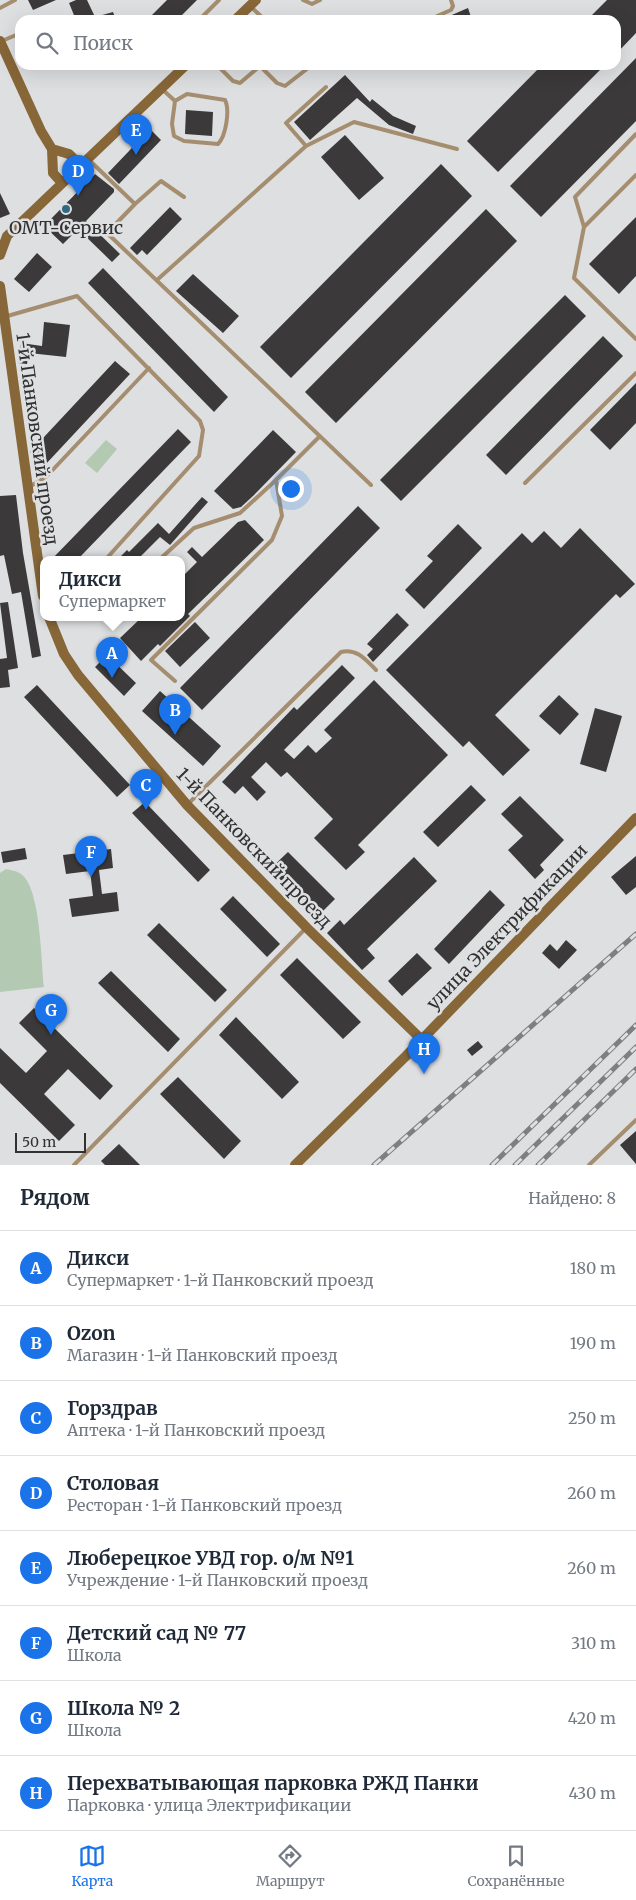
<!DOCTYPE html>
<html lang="ru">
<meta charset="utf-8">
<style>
:root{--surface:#fff;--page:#f6f6f7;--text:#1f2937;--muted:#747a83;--line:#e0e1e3;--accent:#1a73e8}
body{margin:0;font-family:Merriweather,serif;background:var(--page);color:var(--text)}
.scale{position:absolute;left:15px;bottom:12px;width:71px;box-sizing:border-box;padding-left:5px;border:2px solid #313132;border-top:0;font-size:14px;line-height:18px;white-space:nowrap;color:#313132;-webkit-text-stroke:4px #dedfe1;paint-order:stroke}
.you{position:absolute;left:290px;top:488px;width:18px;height:18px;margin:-12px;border:4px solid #fff;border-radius:50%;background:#1a73e8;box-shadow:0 0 0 8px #1a73e833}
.badge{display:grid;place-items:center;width:32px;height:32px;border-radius:50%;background:var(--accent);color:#fff;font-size:16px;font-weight:700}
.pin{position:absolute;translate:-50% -41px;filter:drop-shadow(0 1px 2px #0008)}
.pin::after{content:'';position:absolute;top:26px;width:18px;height:15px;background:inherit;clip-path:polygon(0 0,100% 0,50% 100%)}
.popup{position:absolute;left:40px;top:556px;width:145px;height:65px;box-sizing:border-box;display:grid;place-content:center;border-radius:10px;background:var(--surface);filter:drop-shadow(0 1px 4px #0005);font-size:16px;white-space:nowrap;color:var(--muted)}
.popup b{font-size:19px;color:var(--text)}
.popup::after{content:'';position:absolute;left:50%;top:100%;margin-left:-10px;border:10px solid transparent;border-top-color:var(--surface)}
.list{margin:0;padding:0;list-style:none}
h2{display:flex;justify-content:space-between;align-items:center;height:65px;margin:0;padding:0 20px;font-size:21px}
h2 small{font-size:16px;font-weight:400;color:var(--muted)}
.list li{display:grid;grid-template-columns:32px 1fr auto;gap:15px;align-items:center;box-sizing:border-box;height:75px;padding:0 20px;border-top:1px solid var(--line)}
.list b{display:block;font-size:19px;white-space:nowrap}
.list p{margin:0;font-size:16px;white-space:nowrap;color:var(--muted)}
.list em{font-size:16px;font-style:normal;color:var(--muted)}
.icon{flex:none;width:28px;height:28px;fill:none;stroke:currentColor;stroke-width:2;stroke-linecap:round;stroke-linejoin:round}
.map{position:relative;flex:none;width:636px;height:1165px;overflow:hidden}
.search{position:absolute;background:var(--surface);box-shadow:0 5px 20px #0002;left:15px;right:15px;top:15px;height:55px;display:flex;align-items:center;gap:12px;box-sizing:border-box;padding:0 18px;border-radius:15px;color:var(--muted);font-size:19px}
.sheet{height:665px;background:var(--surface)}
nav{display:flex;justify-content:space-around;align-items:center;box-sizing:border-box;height:70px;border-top:1px solid var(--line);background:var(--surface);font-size:14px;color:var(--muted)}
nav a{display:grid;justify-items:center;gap:2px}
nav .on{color:var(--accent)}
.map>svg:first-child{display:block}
</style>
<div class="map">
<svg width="636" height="1165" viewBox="0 0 636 1165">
<rect width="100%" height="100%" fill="#dedfe1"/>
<!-- green -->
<path fill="#b3c9b1" d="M106 440 117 449 97 473 85 463Z
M6 869C10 870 17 871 21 874 41 888 41 962 44 987L0 992V873Z"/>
<!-- building -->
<path fill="#3b3939" d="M28 0H56L33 10Z
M76 0H87L95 17 113 12 116 20H76L69 3Z
M167 0H197L177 20H147Z
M607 0H636V33L616 54V20H587Z
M468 8 472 20H440Z
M636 58V121L541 217 510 186Z
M542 65H605L498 172 467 141Z
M345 75 370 102 372 99 393 116 416 126 413 134 389 125 357 98 310 140 294 122Z
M186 110 213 112 212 136 185 134Z
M150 129 161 140 119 184 108 173Z
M345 135 384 178 359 200 321 157Z
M441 164 472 196 291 378 260 347Z
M95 174 114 189V192L86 221 120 254 112 262 78 229 63 244 44 226Z
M0 193 10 214 0 218Z
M170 207 182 219 147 255 142 250 137 255 130 248Z
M486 209 517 241 336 423 305 392Z
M636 217V276L619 294 589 264Z
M37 253 52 267 29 292 14 279Z
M103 268 228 397 214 412 88 283Z
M193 274 239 316 223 333 176 291Z
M565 295 586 316 401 501 380 480Z
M44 322 70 325 66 357 29 353 27 364 18 363 21 343 42 346Z
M603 336 623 356 506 475 486 455Z
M115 361 130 374 45 465 30 452Z
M636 383V423L610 450 590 430Z
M178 429 191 442 78 559H52Z
M273 430 296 452 253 496 241 507 233 509 214 491Z
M16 495 23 553 41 656 32 658 21 592 12 594 4 555 0 556V496Z
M202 497 208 502 170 545 160 537 138 559H118L127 550 129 552 158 523 169 534Z
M358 506 380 528 202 710 180 688Z
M245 520 264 540 188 614 190 616 160 646 158 644 141 661 120 638 142 617H181V578L197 562 187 552 192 547 202 557 238 522Z
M458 524 482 548 424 609 405 590 433 561 427 556Z
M580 528 635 584 620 598 616 594 495 715 530 750 503 776 469 741 463 747 386 670 522 533 532 543 544 531 561 548Z
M8 602 18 668 8 670 10 687 0 688V659L7 658 0 603Z
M397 613 409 625 373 662 367 655 373 649 367 644Z
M195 622 210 638 180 667 165 651Z
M107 655 136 683 124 696 95 667Z
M342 665 355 678 284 750 294 759 308 745 316 753 332 738 324 730 374 680 448 755 358 845 365 852 346 870 314 838 333 819 287 772 281 777 266 762 251 777 266 792 257 801 243 786 235 794 222 782 294 707 297 710Z
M37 685 130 785 117 797 24 697Z
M160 691 221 746 203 766 142 711Z
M559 695 579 714 560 735 539 716Z
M595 708 622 716 606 772 580 764Z
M471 785 486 800 438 847 423 832Z
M520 796 564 840 540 865 544 870 535 879 508 850 523 836 501 814Z
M145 802 210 870 198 882 132 813Z
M25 848 27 859 3 863 1 852Z
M111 849 113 868 99 870 102 894 117 892 119 911 72 917 69 899 93 896 90 871 66 874 63 855Z
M288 852 335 899 317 917 270 869Z
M636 856V887L626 895 611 877Z
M414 857 437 881 367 949 375 958 362 970 327 933 340 920 344 925Z
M490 890 505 905 449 964 434 949Z
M233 896 280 944 267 957 220 909Z
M159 923 227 990 215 1002 147 935Z
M566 940 577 950 559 969 542 953 550 944 557 951Z
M417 953 432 968 402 996 388 981Z
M297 958 361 1022 343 1039 280 975Z
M111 971 180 1039 168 1052 98 983Z
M34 1008 113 1086 100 1100 68 1069 44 1094 75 1125 59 1141 0 1083V1048L26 1073 47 1051 19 1023Z
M236 1017 299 1082 282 1099 219 1035Z
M478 1041 483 1047 472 1056 467 1050Z
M178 1077 241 1141 224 1159 160 1094Z
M636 1131V1164L620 1145Z
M119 1144 140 1165H105L101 1161Z"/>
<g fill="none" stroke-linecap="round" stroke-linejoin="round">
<!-- lane -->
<path stroke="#a58e70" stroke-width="4" d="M303 0 312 4 320 0
M250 6 265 20
M0 8 15 0
M199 20 219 0
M428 20 451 10 453 6 451 0
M2 41 16 35
M217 65 233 81 240 83 260 66 277 83 285 86 312 65
M163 90 175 101 172 124 174 136 184 141 218 144C226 136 230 110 225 100L187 94 175 101
M636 134 575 197 584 227 574 278 636 339
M306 146 354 122 457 149
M88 159 135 204 161 181 184 197
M135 204 107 233 371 485
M584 227 636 175
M157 280 306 146 286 123 326 87
M4 317 77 296 200 421 203 430 199 456 106 559
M525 483 636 373
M29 487 46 477 149 368
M160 559 194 528 240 513 276 480
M175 681 151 660 272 540 282 516 276 480 320 436
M188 804 341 652C357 648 366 660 376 670
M74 1165 305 929
M589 1165 636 1120"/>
<!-- secondary -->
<path stroke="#876638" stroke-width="10" d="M235 20 256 0
M0 41 41 131 52 149
M52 149 53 173 62 183
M52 149 69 154 80 165
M0 255 7 236 186 65
M0 286 43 596
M49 617 64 654 78 675 187 805 307 928 421 1039
M295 1165 406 1056 636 818"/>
<defs>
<path id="rail" d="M374 1165 636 934
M492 1165 636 1025
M515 1165 636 1047
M538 1165 636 1069"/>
</defs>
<!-- rail casing -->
<use href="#rail" stroke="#7f7f81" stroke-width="5"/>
<!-- rail -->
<use href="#rail" stroke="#dedfe1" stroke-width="3" stroke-dasharray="9" stroke-linecap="butt"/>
</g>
<!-- markers -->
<circle fill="#306a82" stroke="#dedfe1" stroke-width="2" cx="66" cy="209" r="5"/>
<g text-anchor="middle" stroke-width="5" stroke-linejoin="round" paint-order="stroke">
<!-- poi labels -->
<g font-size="18" fill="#313132" stroke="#dedfe1">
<text x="66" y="234">ОМТ-Сервис</text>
</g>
<!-- street labels -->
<g font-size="18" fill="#313132" stroke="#dedfe1">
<text transform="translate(37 439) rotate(82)" y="6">1-й Панковский проезд</text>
<text transform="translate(254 848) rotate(46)" y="6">1-й Панковский проезд</text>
<text transform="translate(507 927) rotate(-46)" y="6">улица Электрификации</text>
</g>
</g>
</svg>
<div class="scale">50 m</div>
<div class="you"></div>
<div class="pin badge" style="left:112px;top:678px">A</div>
<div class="popup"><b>Дикси</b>Супермаркет</div>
<div class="pin badge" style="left:175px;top:735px">B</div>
<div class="pin badge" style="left:146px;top:810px">C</div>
<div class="pin badge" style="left:78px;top:196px">D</div>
<div class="pin badge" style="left:136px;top:155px">E</div>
<div class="pin badge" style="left:91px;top:877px">F</div>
<div class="pin badge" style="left:51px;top:1035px">G</div>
<div class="pin badge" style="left:424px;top:1074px">H</div>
<div class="search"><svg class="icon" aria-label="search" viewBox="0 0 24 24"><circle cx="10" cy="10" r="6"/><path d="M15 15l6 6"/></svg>Поиск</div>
</div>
<section class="sheet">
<h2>Рядом<small>Найдено: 8</small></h2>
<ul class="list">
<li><span class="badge">A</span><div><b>Дикси</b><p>Супермаркет · 1-й Панковский проезд</p></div><em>180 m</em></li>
<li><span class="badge">B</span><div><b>Ozon</b><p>Магазин · 1-й Панковский проезд</p></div><em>190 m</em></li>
<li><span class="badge">C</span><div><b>Горздрав</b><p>Аптека · 1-й Панковский проезд</p></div><em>250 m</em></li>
<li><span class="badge">D</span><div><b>Столовая</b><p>Ресторан · 1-й Панковский проезд</p></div><em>260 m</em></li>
<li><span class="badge">E</span><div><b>Люберецкое УВД гор. о/м №1</b><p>Учреждение · 1-й Панковский проезд</p></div><em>260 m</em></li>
<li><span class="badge">F</span><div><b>Детский сад № 77</b><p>Школа</p></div><em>310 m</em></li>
<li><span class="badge">G</span><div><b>Школа № 2</b><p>Школа</p></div><em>420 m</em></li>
<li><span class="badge">H</span><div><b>Перехватывающая парковка РЖД Панки</b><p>Парковка · улица Электрификации</p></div><em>430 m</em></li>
</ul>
</section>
<nav>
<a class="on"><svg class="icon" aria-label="map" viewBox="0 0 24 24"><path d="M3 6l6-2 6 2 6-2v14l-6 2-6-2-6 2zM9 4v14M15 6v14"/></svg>Карта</a>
<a><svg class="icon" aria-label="directions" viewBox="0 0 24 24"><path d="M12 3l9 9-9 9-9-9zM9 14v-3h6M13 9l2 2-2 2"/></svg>Маршрут</a>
<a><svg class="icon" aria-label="saved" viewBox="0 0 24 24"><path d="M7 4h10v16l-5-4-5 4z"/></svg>Сохранённые</a>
</nav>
